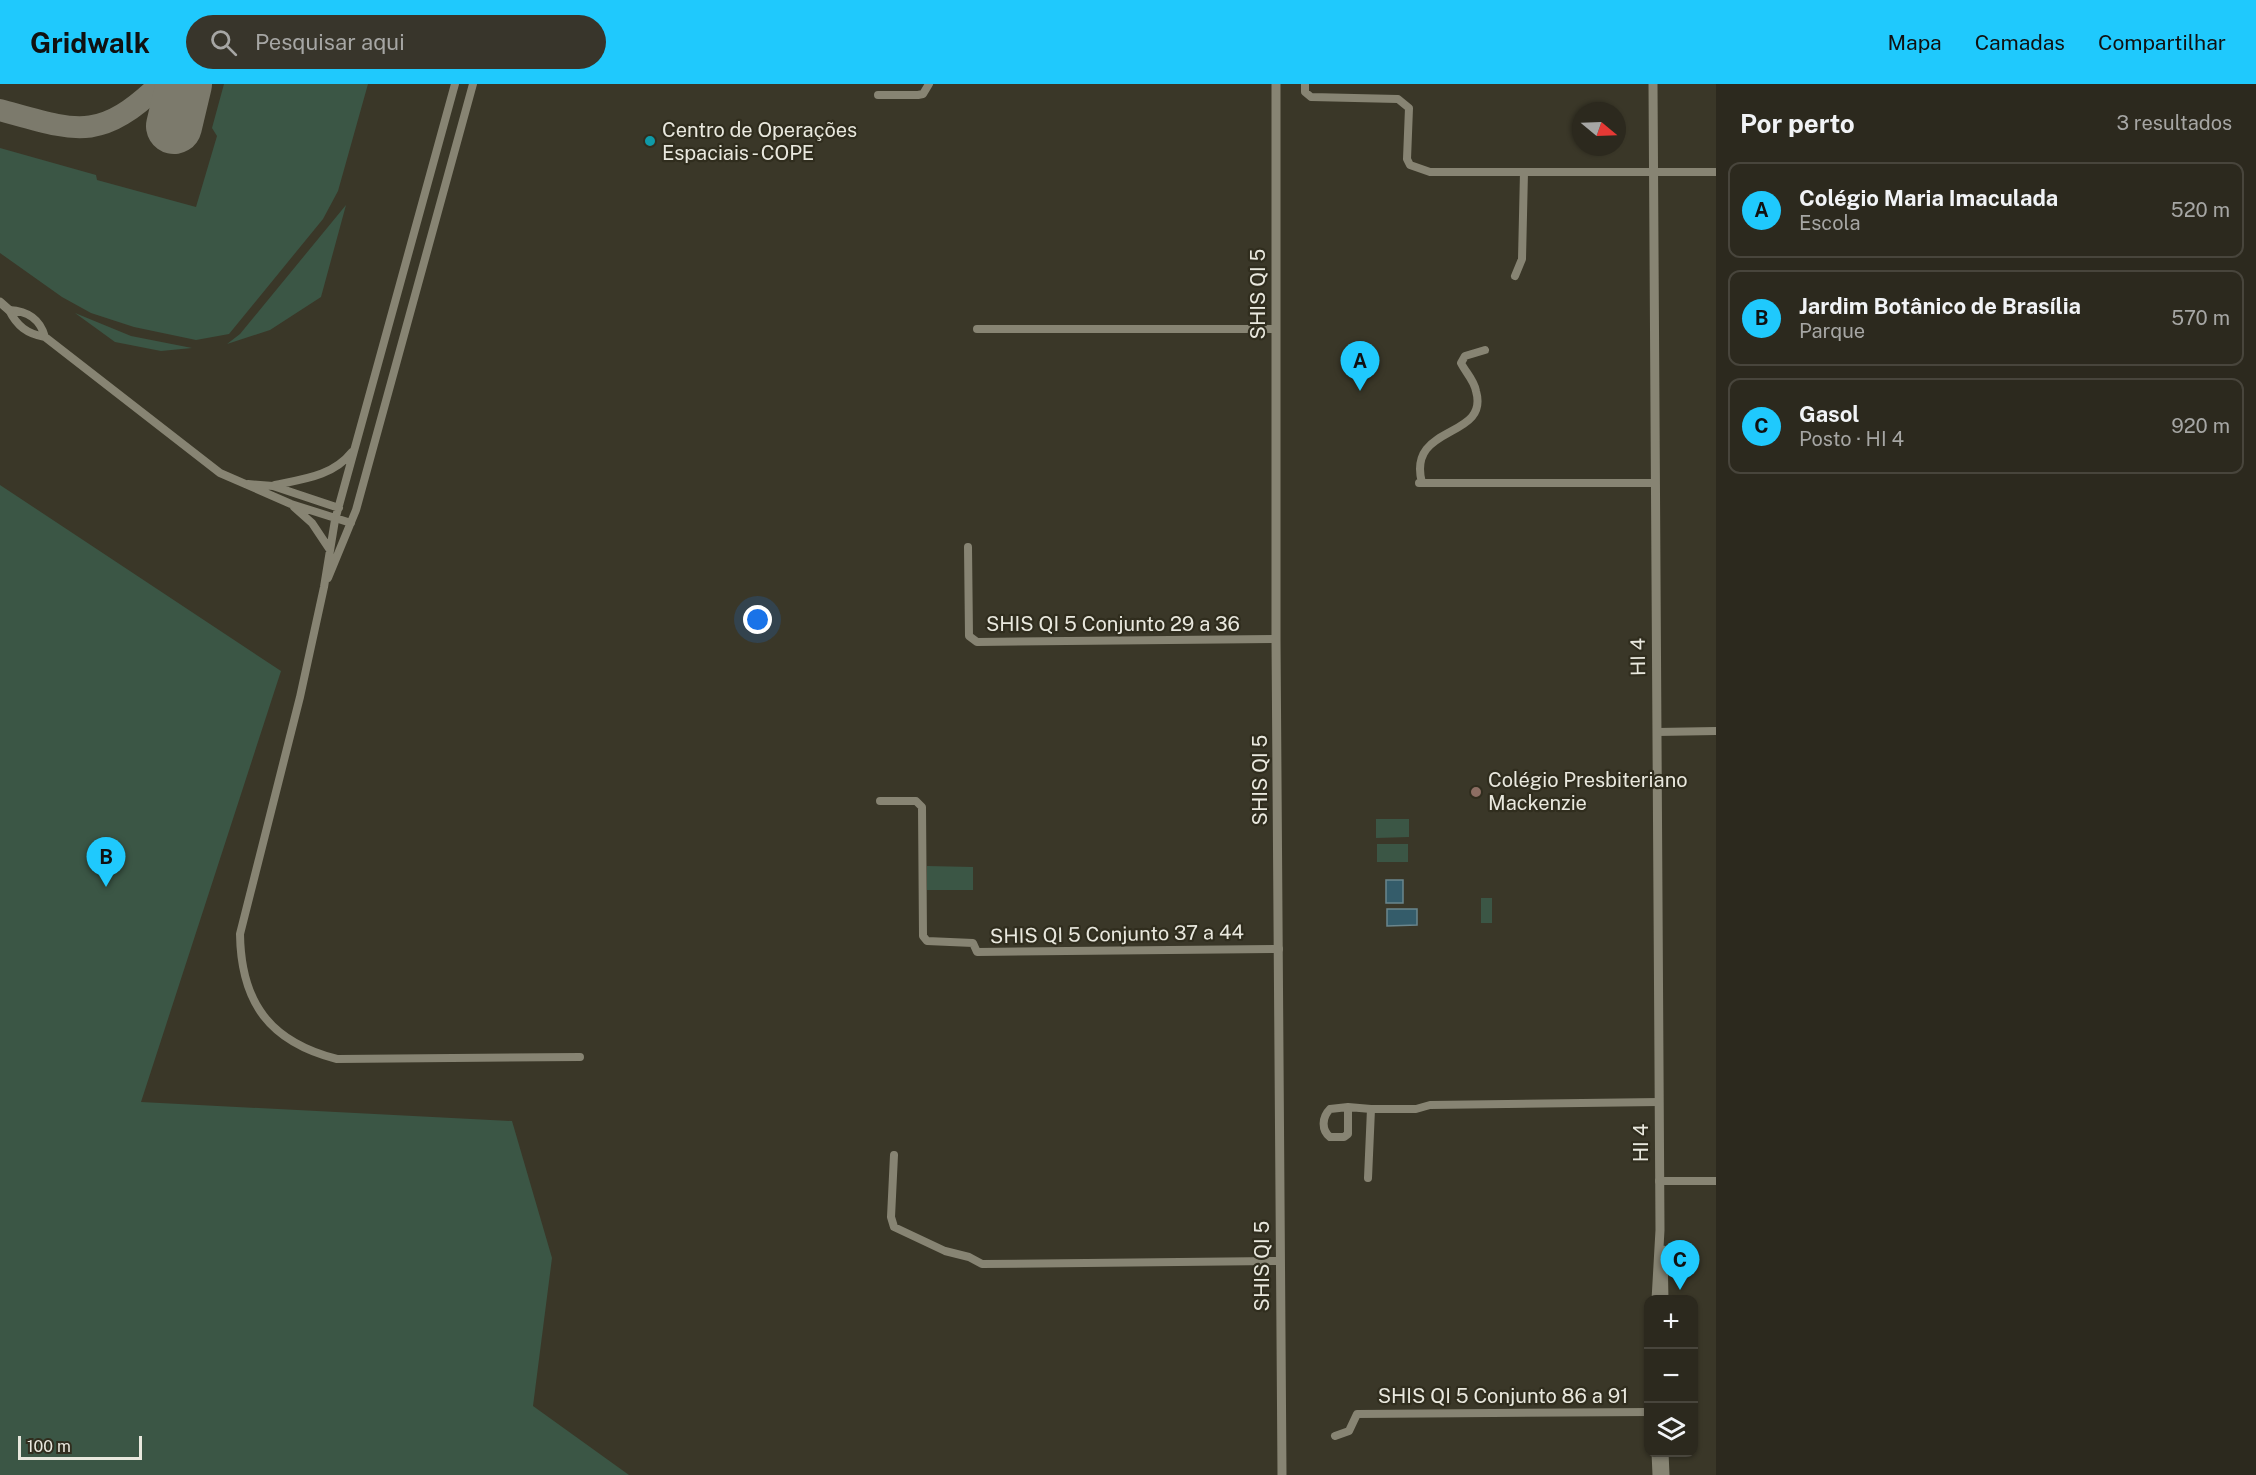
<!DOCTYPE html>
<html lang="pt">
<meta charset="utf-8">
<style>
:root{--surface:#2c291e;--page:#38352b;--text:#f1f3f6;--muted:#a6a6a4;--line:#48453c;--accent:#1fc9fd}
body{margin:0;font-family:"Public Sans",sans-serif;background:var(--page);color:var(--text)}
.controls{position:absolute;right:18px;bottom:18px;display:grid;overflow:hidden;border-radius:12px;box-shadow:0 2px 4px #0004}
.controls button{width:54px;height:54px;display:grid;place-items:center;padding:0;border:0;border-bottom:2px solid var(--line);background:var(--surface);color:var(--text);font:30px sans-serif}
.compass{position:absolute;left:1572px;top:18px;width:54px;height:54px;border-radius:50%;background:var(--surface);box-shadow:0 2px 4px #0004;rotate:109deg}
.scale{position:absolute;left:18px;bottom:15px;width:124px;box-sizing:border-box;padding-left:6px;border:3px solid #e9e8de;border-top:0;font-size:16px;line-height:21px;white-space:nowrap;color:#e9e8de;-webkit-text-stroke:4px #302d1e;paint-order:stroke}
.you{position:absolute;left:758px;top:536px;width:21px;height:21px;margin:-15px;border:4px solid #fff;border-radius:50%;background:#1a73e8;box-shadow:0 0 0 9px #1a73e833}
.badge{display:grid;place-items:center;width:39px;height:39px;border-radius:50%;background:var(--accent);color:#111;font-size:20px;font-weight:700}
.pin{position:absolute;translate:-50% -50px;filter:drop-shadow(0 2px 3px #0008)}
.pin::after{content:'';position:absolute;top:32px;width:21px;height:18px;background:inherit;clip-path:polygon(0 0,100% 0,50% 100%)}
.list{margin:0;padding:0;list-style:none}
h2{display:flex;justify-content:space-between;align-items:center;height:78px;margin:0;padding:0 24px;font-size:26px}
h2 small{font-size:20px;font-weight:400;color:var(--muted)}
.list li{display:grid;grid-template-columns:39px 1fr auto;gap:18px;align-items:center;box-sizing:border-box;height:96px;margin:0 12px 12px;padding:0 12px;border:2px solid var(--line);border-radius:12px}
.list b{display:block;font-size:22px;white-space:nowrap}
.list p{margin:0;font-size:20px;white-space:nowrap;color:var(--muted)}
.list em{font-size:20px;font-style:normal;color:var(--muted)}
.icon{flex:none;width:33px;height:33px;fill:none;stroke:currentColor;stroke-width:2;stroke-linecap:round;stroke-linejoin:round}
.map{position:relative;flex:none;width:1716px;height:1391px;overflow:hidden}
header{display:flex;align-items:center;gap:36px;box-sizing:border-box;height:84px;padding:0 30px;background:var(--accent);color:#111}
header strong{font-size:28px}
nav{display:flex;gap:33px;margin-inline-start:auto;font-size:21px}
.search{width:420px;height:54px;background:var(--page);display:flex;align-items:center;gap:15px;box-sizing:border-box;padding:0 21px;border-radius:33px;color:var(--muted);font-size:22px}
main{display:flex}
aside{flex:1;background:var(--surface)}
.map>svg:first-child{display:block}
</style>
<header>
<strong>Gridwalk</strong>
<div class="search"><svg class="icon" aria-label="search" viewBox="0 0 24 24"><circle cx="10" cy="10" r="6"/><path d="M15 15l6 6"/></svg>Pesquisar aqui</div>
<nav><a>Mapa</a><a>Camadas</a><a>Compartilhar</a></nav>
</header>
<main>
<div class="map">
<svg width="1716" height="1391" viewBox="0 0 1716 1391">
<rect width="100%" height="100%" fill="#3a3728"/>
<!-- green -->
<path fill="#3b5645" d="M224 0H368L338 107 323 135 229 250 196 256 134 243 91 229 62 213 0 169V64L96 91 97 96 196 123 217 52 212 44Z
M346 121 321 213 270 246 227 260 240 250Z
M75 229 131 252 192 264 161 267 115 258Z
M0 401 281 587 141 1018 512 1037 552 1174 533 1322 629 1391H0Z
M1376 735H1409V753L1376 754Z
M1377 760H1408V778H1377Z
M927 782 973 783V806H927Z
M1481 814H1492V839H1481Z"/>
<!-- water -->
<path fill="#345c6a" stroke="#6a868d" stroke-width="1.5" d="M1386 796H1403V819H1386Z
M1387 825H1417V841L1387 842Z"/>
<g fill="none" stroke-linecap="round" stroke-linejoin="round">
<!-- taxiway -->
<path stroke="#7c7a6c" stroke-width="22" d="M0 26C76 47 99 59 160 0"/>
<!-- runway -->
<path stroke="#7c7a6c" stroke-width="56" d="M174 42 184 0"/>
<!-- minor -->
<path stroke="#878473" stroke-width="8" d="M455 0 335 436 324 503 300 613 240 850C241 919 270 958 337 975L580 973
M1305 0V8L1311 13 1398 15 1409 24 1407 75 1410 81 1430 88H1716
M878 11H918L923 10 929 0
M1515 192 1522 175 1524 88
M977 245H1276
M45 253C40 235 28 227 9 226 17 242 27 250 45 253L220 389 291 420 351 439
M1419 399H1654
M1422 399C1406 339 1490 356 1476 307 1474 296 1466 289 1461 279L1465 272 1485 266
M248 400 273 402 339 424
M275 401C304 395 333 392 352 368
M294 423 312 439 330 466
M968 463 969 552 977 558 1276 555
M328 494 356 426 473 0
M1657 648 1716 647
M880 717H916L922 723 923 852 927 857 973 859 977 868 1279 865
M1348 1023 1330 1025C1322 1033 1321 1046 1330 1053H1344L1348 1050V1023L1371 1025 1368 1094
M1371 1025H1416L1430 1021 1659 1018
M894 1071 891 1133 894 1143 945 1167 969 1173 982 1180 1280 1177
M1659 1097H1716
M1335 1352 1349 1347 1357 1330 1648 1328"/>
<!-- tertiary -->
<path stroke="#878473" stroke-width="9" d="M1276 0V555L1282 1391
M1653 0 1660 1146 1656 1216
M0 218 9 226
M1663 1166 1664 1216
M1656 1368 1657 1391
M1664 1368 1665 1391"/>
</g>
<!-- markers -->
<circle fill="#0f9aa8" stroke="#302d1e" stroke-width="2" cx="650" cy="57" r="6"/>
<circle fill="#8d6e63" stroke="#302d1e" stroke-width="2" cx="1476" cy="708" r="6"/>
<g text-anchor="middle" stroke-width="4.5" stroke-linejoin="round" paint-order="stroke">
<!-- poi labels -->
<g font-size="20" fill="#e9e8de" stroke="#302d1e" text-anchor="start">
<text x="662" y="53">Centro de Operações<tspan x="662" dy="23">Espaciais - COPE</tspan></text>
<text x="1488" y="703">Colégio Presbiteriano<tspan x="1488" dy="23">Mackenzie</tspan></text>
</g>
<!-- street labels -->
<g font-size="20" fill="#e9e8de" stroke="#302d1e">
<text transform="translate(1258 210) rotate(-90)" y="7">SHIS QI 5</text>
<text x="1113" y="547">SHIS QI 5 Conjunto 29 a 36</text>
<text transform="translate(1638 573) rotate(-91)" y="7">HI 4</text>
<text transform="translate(1260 696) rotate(-90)" y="7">SHIS QI 5</text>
<text transform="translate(1117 850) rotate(-1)" y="7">SHIS QI 5 Conjunto 37 a 44</text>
<text transform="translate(1641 1059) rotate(-90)" y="7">HI 4</text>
<text transform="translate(1262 1182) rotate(-90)" y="7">SHIS QI 5</text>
<text x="1503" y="1319">SHIS QI 5 Conjunto 86 a 91</text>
</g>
</g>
</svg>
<div class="controls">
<button>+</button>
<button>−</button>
<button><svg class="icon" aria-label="layers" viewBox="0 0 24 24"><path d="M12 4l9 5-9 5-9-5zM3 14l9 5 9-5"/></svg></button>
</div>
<svg class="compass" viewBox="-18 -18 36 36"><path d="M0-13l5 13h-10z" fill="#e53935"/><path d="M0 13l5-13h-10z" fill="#a6a6a4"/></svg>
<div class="scale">100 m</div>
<div class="you"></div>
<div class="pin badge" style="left:1360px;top:307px">A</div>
<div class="pin badge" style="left:106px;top:803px">B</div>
<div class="pin badge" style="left:1680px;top:1206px">C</div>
</div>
<aside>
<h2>Por perto<small>3 resultados</small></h2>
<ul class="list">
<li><span class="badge">A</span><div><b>Colégio Maria Imaculada</b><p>Escola</p></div><em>520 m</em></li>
<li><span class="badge">B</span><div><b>Jardim Botânico de Brasília</b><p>Parque</p></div><em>570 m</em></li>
<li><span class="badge">C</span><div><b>Gasol</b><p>Posto · HI 4</p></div><em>920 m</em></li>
</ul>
</aside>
</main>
